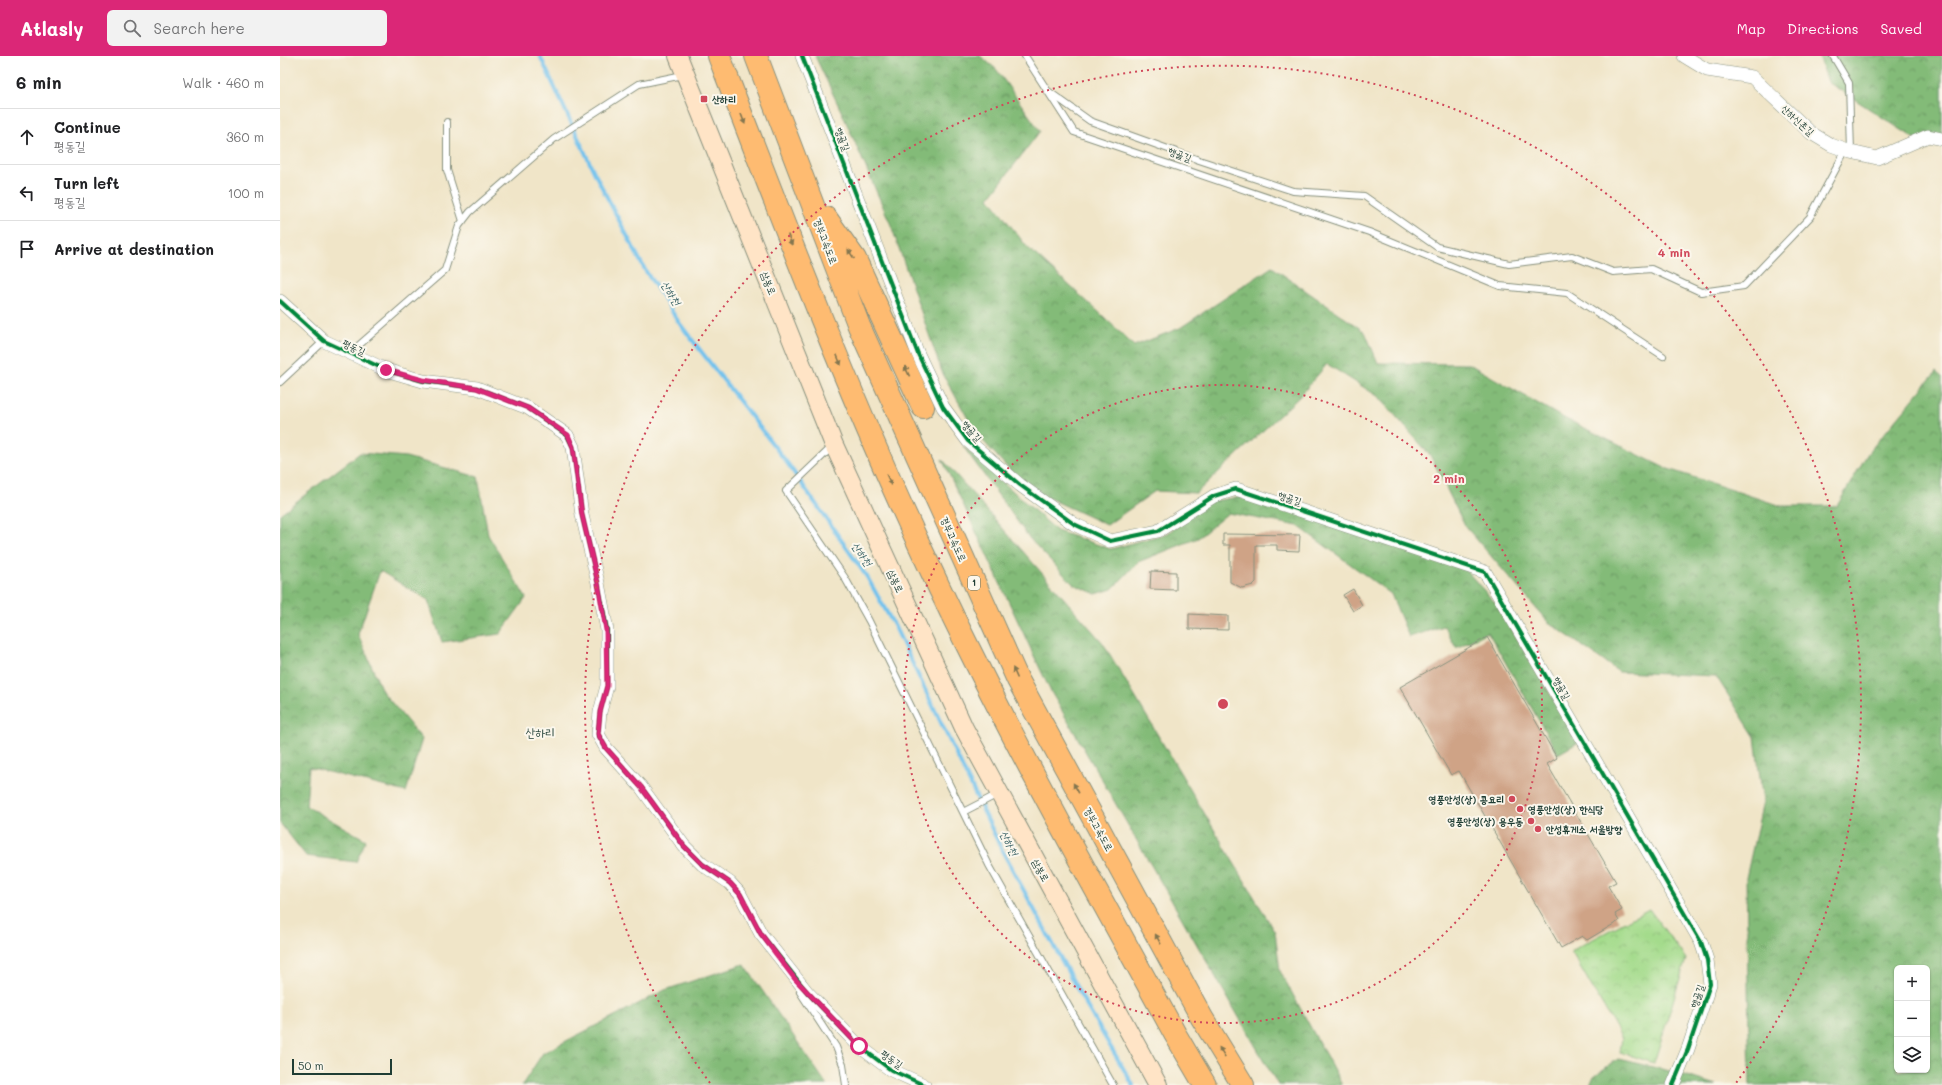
<!DOCTYPE html>
<meta charset="utf-8">
<style>
:root{--surface:#fff;--page:#f2f2f2;--text:#202124;--muted:#757577;--line:#e0e0e0;--accent:#db2777}
body{margin:0;font-family:Mali,"Poor Story",sans-serif;background:var(--page);color:var(--text)}
.controls{position:absolute;right:12px;bottom:12px;display:grid;overflow:hidden;border-radius:6px;box-shadow:0 1px 3px #0004}
.controls button{width:36px;height:36px;display:grid;place-items:center;padding:0;border:0;border-bottom:1px solid var(--line);background:var(--surface);color:var(--text);font:20px sans-serif}
.scale{position:absolute;left:12px;bottom:10px;width:100px;box-sizing:border-box;padding-left:4px;border:2px solid #1f3d34;border-top:0;font-size:11px;line-height:14px;white-space:nowrap;color:#1f3d34;-webkit-text-stroke:3px #fbf7ec;paint-order:stroke}
.stop{position:absolute;width:12px;height:12px;margin:-9px;border:3px solid #db2777;border-radius:50%;background:#fff}
.stop.end{background:#db2777;border-color:#fff;box-shadow:0 1px 4px #0008}
.list{margin:0;padding:0;list-style:none}
h2{display:flex;justify-content:space-between;align-items:center;height:52px;margin:0;padding:0 16px;font-size:17px}
h2 small{font-size:13px;font-weight:400;color:var(--muted)}
.list li{display:grid;grid-template-columns:26px 1fr auto;gap:12px;align-items:center;box-sizing:border-box;height:56px;padding:0 16px;border-top:1px solid var(--line)}
.list b{display:block;font-size:15px;white-space:nowrap}
.list p{margin:0;font-size:13px;white-space:nowrap;color:var(--muted)}
.list em{font-size:13px;font-style:normal;color:var(--muted)}
.icon{flex:none;width:22px;height:22px;fill:none;stroke:currentColor;stroke-width:2;stroke-linecap:round;stroke-linejoin:round}
.map{position:relative;flex:none;width:1662px;height:1029px;overflow:hidden}
header{display:flex;align-items:center;gap:24px;box-sizing:border-box;height:56px;padding:0 20px;background:var(--accent);color:#fff}
header strong{font-size:19px}
nav{display:flex;gap:22px;margin-inline-start:auto;font-size:14px}
.search{width:280px;height:36px;background:var(--page);display:flex;align-items:center;gap:10px;box-sizing:border-box;padding:0 14px;border-radius:6px;color:var(--muted);font-size:15px}
main{display:flex}
aside{flex:1;background:var(--surface)}
.map>svg:first-child{display:block}
</style>
<header>
<strong>Atlasly</strong>
<div class="search"><svg class="icon" aria-label="search" viewBox="0 0 24 24"><circle cx="10" cy="10" r="6"/><path d="M15 15l6 6"/></svg>Search here</div>
<nav><a>Map</a><a>Directions</a><a>Saved</a></nav>
</header>
<main>
<aside>
<h2>6 min<small>Walk · 460 m</small></h2>
<ul class="list">
<li><svg class="icon" aria-label="ahead" viewBox="0 0 24 24"><path d="M12 20V5M6 11l6-6 6 6"/></svg><div><b>Continue</b><p>평동길</p></div><em>360 m</em></li>
<li><svg class="icon" aria-label="left" viewBox="0 0 24 24"><path d="M17 20v-9H6M10 6l-5 5 5 5"/></svg><div><b>Turn left</b><p>평동길</p></div><em>100 m</em></li>
<li><svg class="icon" aria-label="arrive" viewBox="0 0 24 24"><path d="M6 21V4h12l-3 4 3 4H6"/></svg><div><b>Arrive at destination</b></div></li>
</ul>
</aside>
<div class="map">
<svg width="1662" height="1029" viewBox="0 0 1662 1029">
<defs>
<pattern id="forest-crowns" width="20" height="18" patternUnits="userSpaceOnUse"><rect width="20" height="18" fill="#83bb78"/><path d="M2 6a3 3 0 1 1 6 0M12 15a3 3 0 1 1 6 0" fill="none" stroke="#6b9963"/></pattern>
<pattern id="park-crowns" width="20" height="18" patternUnits="userSpaceOnUse"><rect width="20" height="18" fill="#a4db8c"/><path d="M2 6a3 3 0 1 1 6 0M12 15a3 3 0 1 1 6 0" fill="none" stroke="#8dbd79"/></pattern>
</defs>
<rect width="100%" height="100%" fill="#fbf7ec"/>
<filter id="ink" filterUnits="userSpaceOnUse"><feTurbulence type="fractalNoise" baseFrequency=".025" numOctaves="2"/><feDisplacementMap in="SourceGraphic" scale="8" xChannelSelector="R" yChannelSelector="G"/><feConvolveMatrix kernelMatrix="1 2 1 2 8 2 1 2 1" color-interpolation-filters="sRGB"/></filter>
<filter id="wash" filterUnits="userSpaceOnUse"><feTurbulence type="fractalNoise" baseFrequency=".012" numOctaves="4" result="noise"/><feDisplacementMap in="SourceGraphic" scale="16" xChannelSelector="R" yChannelSelector="G"/><feGaussianBlur stdDeviation="0.9" result="paint"/><feColorMatrix in="noise" values="0 0 0 0 0 0 0 0 0 0 0 0 0 0 0 0 0 1.4 0 .05"/><feComposite in="paint" operator="in"/></filter>
<g filter="url(#wash)">
<rect width="100%" height="100%" fill="#f0e5c8"/>
<!-- forest -->
<path fill="url(#forest-crowns)" stroke="#517c56" fill-rule="evenodd" d="M535 0H700L716 13 760 75 709 142 747 191 823 260 854 290 900 272 992 211 1085 276 1098 307 1189 308 1278 359 1385 412 1501 450H1557L1588 397 1656 316 1662 321V1029H1470L1466 822 1483 746 1475 681 1436 620 1339 616 1267 565 1185 470 1150 399 1099 341 1047 308 1019 341 916 437 875 435 827 469 745 431 696 377 662 316 611 169 563 59ZM1617 912H1647V1014H1617Z
M1539 0H1662V89L1634 82 1548 26Z
M683 390 777 475 831 493 888 477 934 440V445L970 439 1185 513 1217 549 1299 686 1278 698 1208 576 1176 592 1164 570 1129 581 1111 538 1018 470 948 457 918 482 858 506 832 533 816 538 793 528 750 483Z
M80 397 126 401 198 421 208 479 246 542 220 578 162 586 148 544 100 515 78 578 102 635 142 683 126 736 29 711 26 750 86 784 76 806 26 800 0 767V458Z
M662 403 823 587 995 876 1000 915 1062 1029H998L770 634Z
M464 908 547 1029H242L263 997 385 934Z
M1338 1003 1390 1015 1436 1029H1310L1314 1020Z"/>
<!-- park -->
<path fill="url(#park-crowns)" stroke="#628c60" d="M1369 853 1406 903 1374 1007 1340 996 1342 982 1291 895Z"/>
<g fill="none" stroke-linecap="round" stroke-linejoin="round">
<!-- stream -->
<path stroke="#72c2ed" stroke-width="4" d="M260 0 315 118 365 214 400 268 508 408 587 521 615 571 723 796 806 949 853 1029"/>
</g>
<g id="blocks">
<!-- building -->
<path fill="#cfa386" d="M943 478 1020 479 1019 495 997 494V489H976V526L973 529 962 532 950 526V489H943Z
M871 515 896 516V534L870 533Z
M1073 533 1082 549 1073 555 1063 539Z
M909 558 948 560V574L909 573Z
M1207 581 1277 702 1267 708 1336 826 1328 830 1342 854 1335 858 1339 865 1307 884 1302 880 1281 892 1179 715 1171 719 1120 631Z"/>
</g>
</g>
<g filter="url(#ink)">
<use href="#blocks" fill-opacity="0" stroke="#88917e" stroke-width="1"/>
<g fill="none" stroke-linecap="round" stroke-linejoin="round">
<defs>
<path id="service" d="M745 0 794 76 1089 176 1220 230 1287 237 1383 300
M1553 0 1569 27 1571 96
M768 35 810 65 919 104 1013 135 1084 140 1157 191 1229 208 1292 200 1333 216 1371 213 1421 236 1464 230 1530 161 1566 94
M167 66V114L183 165
M70 297 165 214 179 170 190 156 274 83 359 28 403 19
M0 326 44 285
M552 391 506 435 565 522 589 565 709 809 833 1029
M683 756 718 738
M520 936 556 991 563 1009 566 1029"/>
<path id="minor" d="M522 0 638 298 663 351 688 385 740 429 794 468 830 485 878 475 934 440 956 433 1205 516 1421 886 1427 904 1430 928 1408 993 1393 1029
M1404 0 1427 14 1472 21 1531 77 1551 89 1571 96 1597 102 1648 80 1662 83
M0 245 44 285 70 297 106 314 143 325 197 332 248 352 287 379 293 391 302 459 318 527 327 574V630L320 656 318 678 326 692 361 731 404 790 422 808 450 827 460 838 481 878 527 936 579 990 611 1014 644 1029"/>
<path id="secondary" d="M398 0 554 389 684 672 878 1029"/>
<path id="motorway" d="M439 0C505 172 571 345 650 512 724 671 811 824 895 978L925 1029
M476 0 579 270 738 624 922 962 963 1029
M546 162 575 203 643 351"/>
</defs>
<!-- service casing -->
<use href="#service" stroke="#88917e" stroke-width="8"/>
<!-- minor casing -->
<use href="#minor" stroke="#88917e" stroke-width="14"/>
<!-- secondary casing -->
<use href="#secondary" stroke="#88917e" stroke-width="20"/>
<!-- motorway casing -->
<use href="#motorway" stroke="#88917e" stroke-width="24"/>
<!-- service -->
<use href="#service" stroke="#fff" stroke-width="6"/>
<!-- minor -->
<use href="#minor" stroke="#fff" stroke-width="13"/>
<!-- secondary -->
<use href="#secondary" stroke="#ffe4c6" stroke-width="18"/>
<!-- motorway -->
<use href="#motorway" stroke="#febb71" stroke-width="22"/>
<defs>
<path id="cycleway" d="M522 0 638 298 663 351 688 385 740 429 794 468 830 485 878 475 934 440 956 433 1205 516 1421 886 1427 904 1430 928 1408 993 1393 1029
M0 245 44 285 70 297 106 314 143 325 197 332 248 352 287 379 293 391 302 459 318 527 327 574V630L320 656 318 678 326 692 361 731 404 790 422 808 450 827 460 838 481 878 527 936 579 990 611 1014 644 1029"/>
</defs>
<!-- cycleway casing -->
<use href="#cycleway" stroke="#fbf7ec" stroke-width="6"/>
<!-- cycleway -->
<use href="#cycleway" stroke="#00873e" stroke-width="4"/>
</g>
<!-- one-way arrows -->
<defs><path id="oneway-solid" d="M-6-.8H1V-3.2L6.5 0L1 3.2V.8H-6Z"/></defs>
<g fill="#83764f">
<use href="#oneway-solid" transform="translate(463 63) rotate(69)"/>
<use href="#oneway-solid" transform="translate(510 184) rotate(68)"/>
<use href="#oneway-solid" transform="translate(571 198) rotate(-124)"/>
<use href="#oneway-solid" transform="translate(559 304) rotate(68)"/>
<use href="#oneway-solid" transform="translate(627 315) rotate(-115)"/>
<use href="#oneway-solid" transform="translate(609 424) rotate(65)"/>
<use href="#oneway-solid" transform="translate(735 617) rotate(-114)"/>
<use href="#oneway-solid" transform="translate(796 732) rotate(-119)"/>
<use href="#oneway-solid" transform="translate(878 883) rotate(-119)"/>
<use href="#oneway-solid" transform="translate(942 996) rotate(-122)"/>
</g>
</g>
<g fill="none" stroke-linecap="round" stroke-linejoin="round" filter="url(#ink)">
<!-- route -->
<path stroke="#db2777" stroke-width="5" d="M106 314 143 324 196 332 248 352 288 379 293 391 302 459 318 527 326 574 327 630 320 656 318 678 326 692 361 731 404 790 422 808 450 827 460 838 481 878 515 923 579 990"/>
</g>
<!-- distance rings -->
<g fill="none" stroke="#d1495b" stroke-width="2" stroke-dasharray="2 4">
<circle cx="943" cy="648" r="319"/>
<path d="M430 1027A638 638 0 1 1 1456 1027"/>
</g>
<!-- markers -->
<g fill="#d1495b" stroke="#fbf7ec" stroke-width="1.5">
<rect x="420" y="39" width="8" height="8" rx="2"/>
<circle cx="1232" cy="743" r="4"/>
<circle cx="1240" cy="753" r="4"/>
<circle cx="1251" cy="765" r="4"/>
<circle cx="1258" cy="773" r="4"/>
</g>
<g text-anchor="middle" stroke-width="4" stroke-linejoin="round" paint-order="stroke">
<!-- shield labels -->
<rect fill="#fbf7ec" stroke="#61756b" stroke-width="1" x="688" y="520" width="12" height="14" rx="3"/>
<g font-size="9" font-weight="bold" fill="#1f3d34">
<text x="694" y="530">1</text>
</g>
<!-- poi labels -->
<g font-size="10" font-weight="bold" fill="#1f3d34" stroke="#fbf7ec" text-anchor="start">
<text x="432" y="47">산하리</text>
<text x="1224" y="747" text-anchor="end">영풍안성(상) 콩요리</text>
<text x="1248" y="757">영풍안성(상) 한식당</text>
<text x="1243" y="769" text-anchor="end">영풍안성(상) 용우동</text>
<text x="1266" y="777">안성휴게소 서울방향</text>
</g>
<!-- street labels -->
<g font-size="10" fill="#1f3d34" stroke="#fbf7ec">
<text transform="translate(1518 64) rotate(42)" y="4">산하신촌길</text>
<text transform="translate(563 83) rotate(69)" y="4">행골길</text>
<text transform="translate(900 98) rotate(20)" y="4">행골길</text>
<text transform="translate(546 185) rotate(69)" y="4">경부고속도로</text>
<text transform="translate(489 227) rotate(68)" y="4">삼봉로</text>
<text transform="translate(74 291) rotate(25)" y="4">평동길</text>
<text transform="translate(692 375) rotate(49)" y="4">행골길</text>
<text transform="translate(1010 442) rotate(18)" y="4">행골길</text>
<text transform="translate(674 483) rotate(66)" y="4">경부고속도로</text>
<text transform="translate(616 525) rotate(65)" y="4">삼봉로</text>
<text transform="translate(1282 632) rotate(60)" y="4">행골길</text>
<text transform="translate(819 773) rotate(61)" y="4">경부고속도로</text>
<text transform="translate(761 814) rotate(61)" y="4">삼봉로</text>
<text transform="translate(1417 940) rotate(-72)" y="4">행골길</text>
<text transform="translate(612 1003) rotate(34)" y="4">평동길</text>
</g>
<!-- water labels -->
<g font-size="11" font-style="italic" fill="#345e62" stroke="#fbf7ec">
<text transform="translate(391 237) rotate(57)" y="4">산하천</text>
<text transform="translate(582 498) rotate(55)" y="4">산하천</text>
<text transform="translate(729 787) rotate(63)" y="4">산하천</text>
</g>
<!-- quarter labels -->
<g font-size="12" fill="#1f3d34" stroke="#fbf7ec">
<text x="260" y="681">산하리</text>
</g>
</g>
<circle cx="943" cy="648" r="6" fill="#d1495b" stroke="#fbf7ec" stroke-width="2"/>
<g font-size="12" text-anchor="middle" font-weight="bold" fill="#d1495b" stroke="#fbf7ec" stroke-width="4" stroke-linejoin="round" paint-order="stroke">
<text x="1394" y="201">4 min</text>
<text x="1169" y="427">2 min</text>
</g>
</svg>
<div class="controls">
<button>+</button>
<button>−</button>
<button><svg class="icon" aria-label="layers" viewBox="0 0 24 24"><path d="M12 4l9 5-9 5-9-5zM3 14l9 5 9-5"/></svg></button>
</div>
<div class="scale">50 m</div>
<div class="stop" style="left:579px;top:990px"></div>
<div class="stop end" style="left:106px;top:314px"></div>
</div>
</main>
